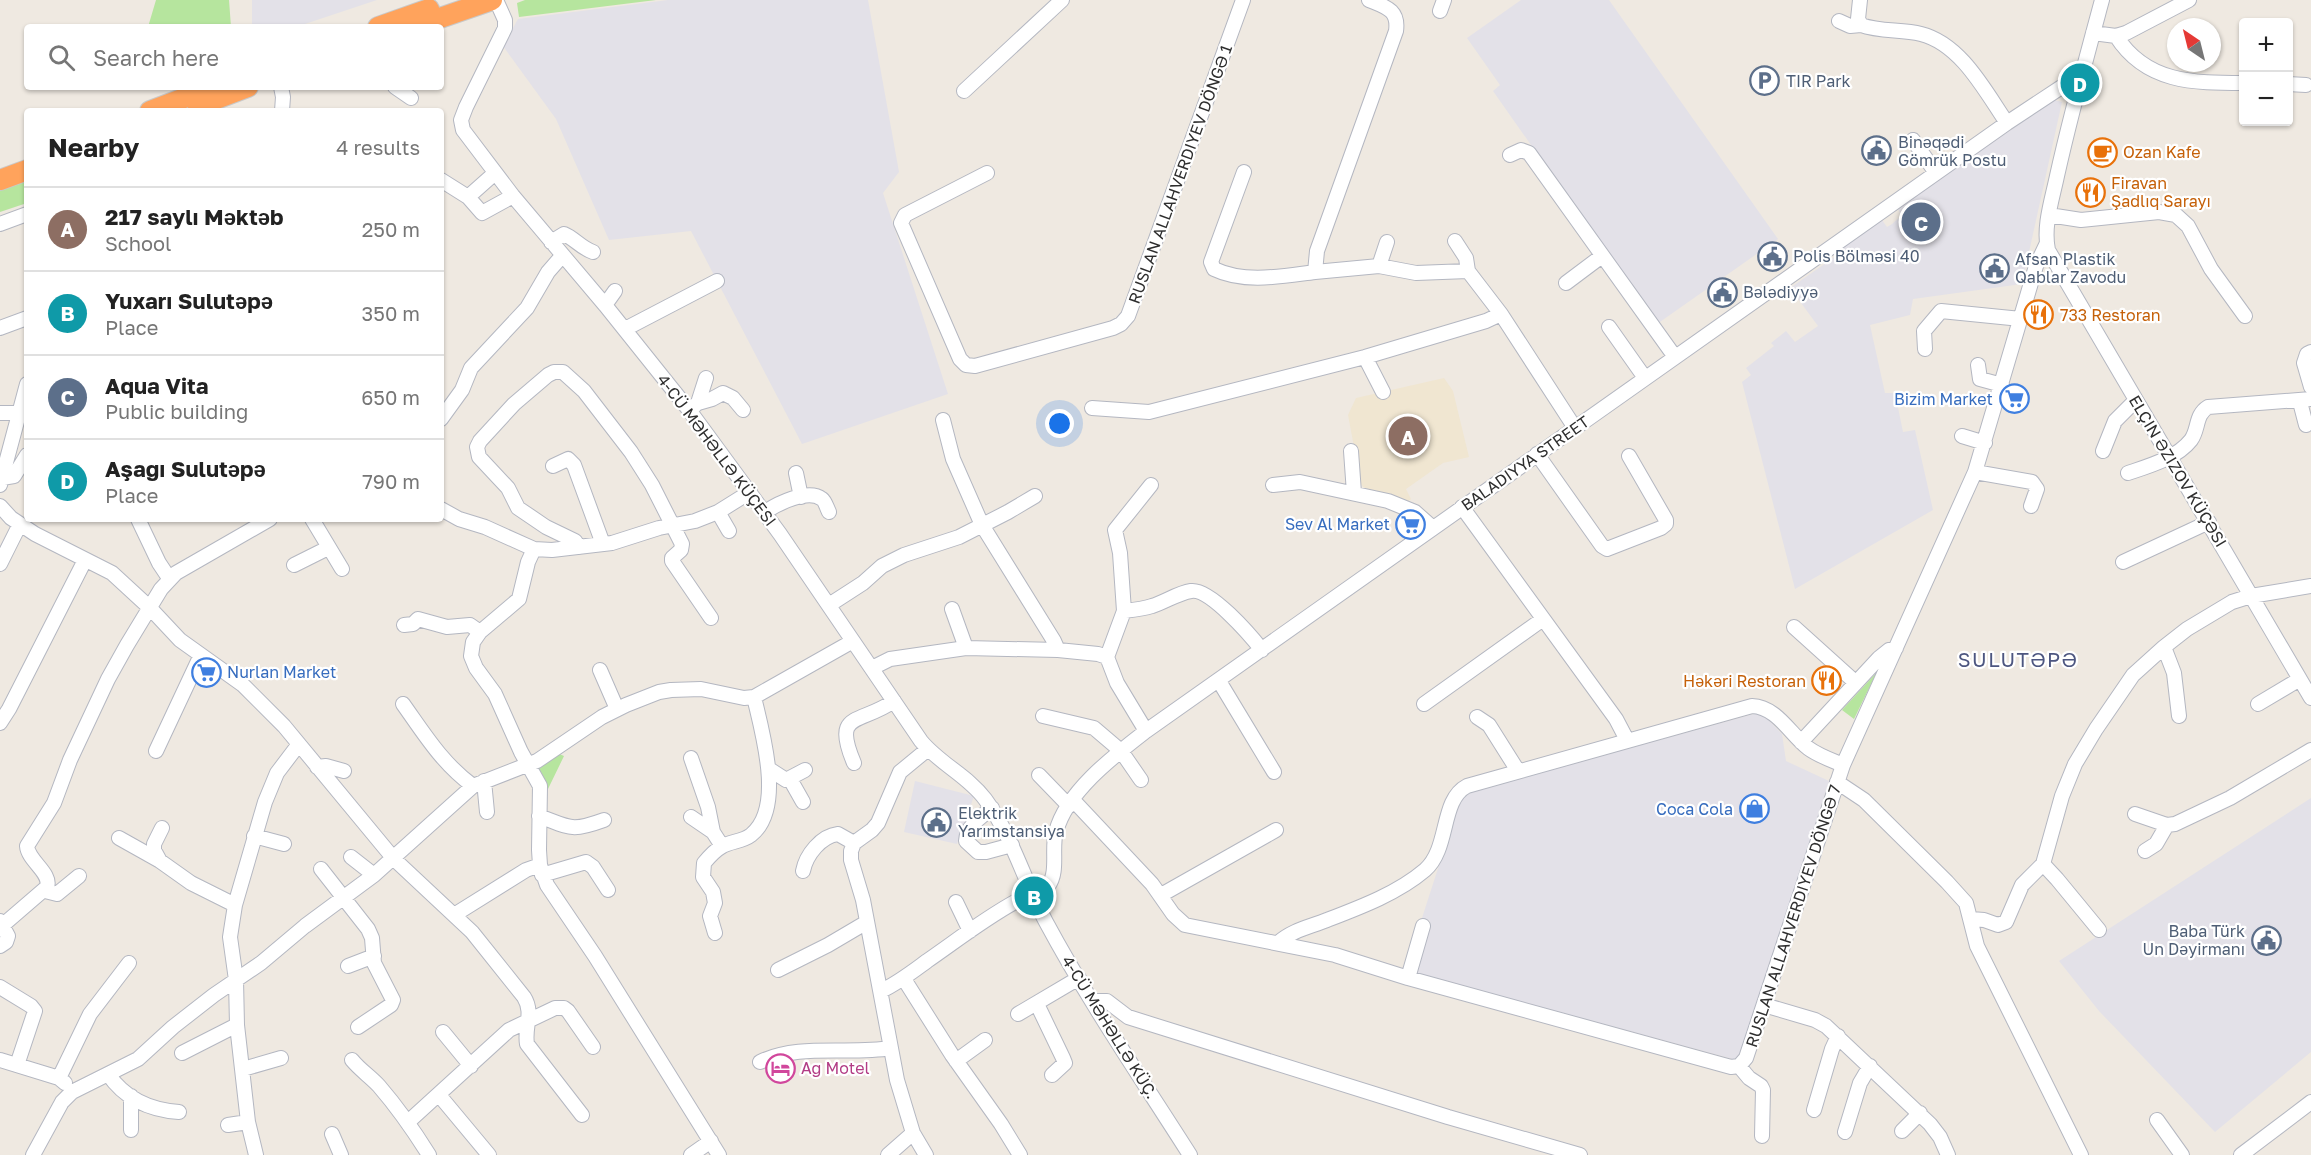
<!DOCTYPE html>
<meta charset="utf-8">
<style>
:root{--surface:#fff;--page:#f2f2f2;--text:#222;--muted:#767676;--line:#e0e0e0;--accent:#db2777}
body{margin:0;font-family:"Golos Text",sans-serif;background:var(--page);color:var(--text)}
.controls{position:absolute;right:18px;top:18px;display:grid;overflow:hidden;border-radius:6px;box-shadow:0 2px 4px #0004}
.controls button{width:54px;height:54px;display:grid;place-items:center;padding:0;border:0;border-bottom:2px solid var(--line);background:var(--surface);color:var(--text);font:30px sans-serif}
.compass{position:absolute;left:2167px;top:18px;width:54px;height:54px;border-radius:50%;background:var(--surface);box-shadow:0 2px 4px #0004;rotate:325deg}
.you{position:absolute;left:1060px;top:424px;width:21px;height:21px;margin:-15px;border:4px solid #fff;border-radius:50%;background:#1a73e8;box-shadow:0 0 0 9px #1a73e833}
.badge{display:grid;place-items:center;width:39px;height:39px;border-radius:50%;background:var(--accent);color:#fff;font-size:20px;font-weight:700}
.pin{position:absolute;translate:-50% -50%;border:3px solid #fff;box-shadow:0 2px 6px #0006}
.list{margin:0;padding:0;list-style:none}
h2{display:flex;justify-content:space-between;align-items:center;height:78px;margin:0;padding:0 24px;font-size:26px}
h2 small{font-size:20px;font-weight:400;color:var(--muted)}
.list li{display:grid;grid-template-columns:39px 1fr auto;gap:18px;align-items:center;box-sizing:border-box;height:84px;padding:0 24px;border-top:2px solid var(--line)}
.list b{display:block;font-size:22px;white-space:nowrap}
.list p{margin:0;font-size:20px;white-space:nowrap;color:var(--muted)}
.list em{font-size:20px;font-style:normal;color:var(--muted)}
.icon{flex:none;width:33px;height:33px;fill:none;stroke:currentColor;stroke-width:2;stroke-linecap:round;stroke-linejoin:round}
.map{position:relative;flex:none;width:2311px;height:1155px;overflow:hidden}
.search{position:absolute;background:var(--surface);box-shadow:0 2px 4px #0004;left:24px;top:24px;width:420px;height:66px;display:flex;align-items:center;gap:15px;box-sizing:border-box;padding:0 21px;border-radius:6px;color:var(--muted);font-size:22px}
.panel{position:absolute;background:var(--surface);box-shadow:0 2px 4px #0004;left:24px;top:108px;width:420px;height:414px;border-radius:6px}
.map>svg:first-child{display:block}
</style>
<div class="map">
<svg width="2311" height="1155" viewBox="0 0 2311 1155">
<rect width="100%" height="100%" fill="#efe9e1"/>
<!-- industrial -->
<path fill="#e3e1e8" d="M252 0H377L296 27H252Z
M668 0H868L899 172 883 193 948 394 802 444 691 231 609 240 556 119 503 46 518 19Z
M1521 0H1609L1778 239 1657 324 1493 91 1500 85 1467 38Z
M2054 100 2062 102 2022 284 1913 299 1910 315 1870 325 1885 393H1895L1903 432 1915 430 1933 510 1795 589 1742 382 1751 375 1746 368 1774 346 1771 343 1786 331 1795 342 1818 326 1790 288 1836 256 1844 246 1882 220 1887 227 1892 224 1901 216 1898 208Z
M1761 712 1782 734 1786 761 1829 781 1740 1061 1415 973 1430 921 1422 918 1462 794Z
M915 781 974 796 957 844 904 832Z
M2311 798V1052L2215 1132 2099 1011 2059 961Z"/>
<!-- education -->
<path fill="#f0e6d1" d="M1444 378 1453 391 1469 457 1443 463 1406 489 1411 499 1405 504 1363 487 1361 484 1348 415 1356 398Z"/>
<!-- green -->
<path fill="#b6e59e" d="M156 0H229L231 27H148Z
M525 0H656L519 17 517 3Z
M27 177V203L0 212V187Z
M1877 672 1854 719 1842 710Z
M557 753 564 756 548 789 535 768Z"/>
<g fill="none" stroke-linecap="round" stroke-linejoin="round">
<defs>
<path id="minor" d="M496 0 505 20V28L466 107 461 120 463 130 513 196 605 305 689 410 780 534 921 741C940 764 968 776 985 799 1013 837 1024 881 1046 922 1089 1002 1141 1078 1190 1155
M1369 0C1386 7 1399 10 1396 31L1317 251 1315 272 1379 266 1416 273 1468 271 1501 314 1575 428
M1860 0 1858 19 1861 25C1880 32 1902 29 1921 34 1961 44 1985 91 2007 123
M2102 0C2086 59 2070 117 2057 176 2052 200 2043 226 2048 250L2311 698
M1440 11 1444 0
M1839 21 1850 26 1861 25
M2093 33 2116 36 2126 33 2189 0
M2116 36C2146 83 2193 83 2244 83
M2288 84 2306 85
M281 87 283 97 282 111
M395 87 411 98
M964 91 1062 0
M1913 140 1936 173
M1510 155 1521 150 1529 153 1675 357
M1244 172 1211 262 1214 269C1245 284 1283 276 1315 272
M987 173 905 215 901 223 960 359 966 365 975 366 1113 328 1121 324 1128 316 1243 0
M441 180 468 197 482 213 513 196
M468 197 495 173
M2049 215 2081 220 2159 212 2176 215 2188 226 2211 269 2245 316
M0 224 27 214
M1455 241 1466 258 1468 271
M551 242 564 234C574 238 581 248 593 252
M1379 266 1387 242
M1566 283 1602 256
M605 305 615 291
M1609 327 1645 378
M0 328 27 318
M625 329 717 281
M1925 349 1924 331 1941 311 2021 319
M2311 352 2307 354 2304 363 2311 387
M1365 357 1383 392
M1978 365 1980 379 2002 385
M2300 402 2306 425
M698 403 712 399 723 393 733 398 743 410
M693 407 698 403 706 378
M1092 408 1149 412 1365 357 1486 321 1501 314
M0 413H19
M441 419 462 390 471 368 527 308 548 272 562 256
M943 420 953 459 982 525 1054 641 1058 650
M1962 436 1985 443
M1351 451 1354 493
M2103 451 2115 421 2136 400
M1537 454 1602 546 1607 549 1661 528 1666 524V520L1629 456
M553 466 568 459 574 465 603 544
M1975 472 2032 482 2037 489 2031 506
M796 473 801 497
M2128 473C2149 466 2177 458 2191 440 2199 429 2195 415 2208 407L2311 399
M2 478 14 476 27 455
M0 485 27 384
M1273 485 1300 482 1388 501 1415 512 1433 528
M0 506 11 518 35 534 112 573 150 608 180 640 243 685 284 726 394 859 472 932 524 997C534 1013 524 1027 527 1044L582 1115
M1462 507 1616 719 1627 740
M441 509 459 519 485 527 534 549 552 550 612 543 659 528 695 521 718 512 750 492
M718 512 729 531
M765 512C777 504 808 488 822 499 825 501 827 508 829 512
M138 519 159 563 169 578
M312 519 342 569
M579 547 575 541 546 527 518 508 508 488 479 457 477 447 480 441 514 404 548 375 554 372H563L584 391 631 452 652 485 682 544 681 550 672 558V561L711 618
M534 549 528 562 519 599 480 632 473 642 471 656 476 668 495 694 521 752 540 786 539 850 540 865 547 885 595 956 719 1155
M2123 562 2209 522
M0 564 20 524
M294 565 328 548
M829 605 863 583 882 566 904 555 959 537 1008 512 1035 496
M952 609 966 648
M1124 611C1133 610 1143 609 1152 606 1165 602 1178 593 1191 591 1210 588 1251 636 1262 650
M404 625 413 624 418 619 447 627 470 625 480 632
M1794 627 1855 682
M2164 647 2174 673 2179 716
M1107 657 1124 611 1120 553 1115 530 1151 485
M872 668 890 659 966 648 1058 650 1098 654 1107 657 1117 683 1146 731
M600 670 617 709
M1219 681 1274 772
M403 704C425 735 442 763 473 786
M1424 704 1543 619
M2258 704 2300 679
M1043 716 1094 728 1121 751 1141 780
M1477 717 1489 725 1518 771
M0 723 9 709 85 560
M1801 742 1879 658 1889 650 1896 648
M156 751 201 655
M691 758 708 807 713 832 722 846
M854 763C832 711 859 725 894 701
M317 767 326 766 344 771
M769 769 786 780 805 770
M1039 775 1069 806
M790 779 803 802
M484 781 487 812
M1837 782 1864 800 1947 882 1966 903 1977 946 2081 1155
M1073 800 1152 884 1173 914 1185 925 1335 955 1408 978 1731 1067 1739 1066 1746 1058 1843 765 1975 472 2036 266 2047 243
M992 808C980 818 967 825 966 841L978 852H986L1012 845
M2135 814 2167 825 2175 824 2230 798 2311 750
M539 816C571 828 571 832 604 820
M691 817 713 832
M254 836 284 844
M119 838 160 861 191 883 235 905
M2145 851 2156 844 2167 825
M351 857 374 875
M160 861 154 850V844L162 828
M2043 864 2057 879 2099 930
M321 869 368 929 372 938 374 963 393 1000 391 1005 358 1027
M803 871C806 855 821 836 838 834L854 843
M542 875 586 862 593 867 608 890
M45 891 57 894 79 876
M1161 895 1276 830
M956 902 970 931
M454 915 526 870 540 865
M1971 919 1984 920 1998 925 2006 922 2022 885 2043 864 2062 796 2075 764 2096 729 2133 675 2164 647 2187 629 2232 602 2251 596 2311 586
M0 921 8 936 6 942 0 946
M3 925 47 887C52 873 28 861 27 846L54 803 70 760 108 679 127 645 161 589 176 573 270 519
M715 933 710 916 715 903 713 892 703 877 704 863C709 857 714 851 721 847 730 841 742 842 751 835 785 808 762 732 754 697
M1278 943C1292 930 1310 927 1327 920 1361 907 1398 893 1425 870 1450 848 1440 800 1467 786L1752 706C1777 707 1790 734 1808 748 1819 756 1831 760 1843 765
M348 966 374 956
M778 970 828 945 867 922
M1408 978 1423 926
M904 979 952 1055 1001 1124 1020 1155
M0 987 31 1006 35 1011 17 1065
M881 991C898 983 912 972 927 961 956 941 984 919 1015 902 1026 896 1039 896 1048 886 1059 872 1051 848 1056 832 1066 792 1115 755 1146 731L2007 123 2063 86 2080 83
M1093 1001H1107L1128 1017 1448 1117 1580 1155
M1037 1004 1063 1058 1065 1063 1052 1075
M1764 1005 1815 1020 1826 1026 1930 1124 1940 1137 1948 1155
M1018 1014 1079 978
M443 1032 471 1066
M182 1053 237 1025
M0 1060 59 1078 65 1083
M352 1060C360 1070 371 1077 379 1086 398 1108 414 1131 429 1155
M956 1061 985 1040
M760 1062C799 1043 848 1055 891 1048
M1739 1066 1749 1078 1761 1086 1763 1090 1762 1136
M243 1069 281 1058
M108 1074C125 1099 150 1110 179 1112
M59 1078 90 1014 129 963
M439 1095 489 1155
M1814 1110 1832 1049 1838 1036
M2157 1120 2182 1155
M408 1122 509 1030 555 1008H564L568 1011 593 1047
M228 1125 248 1122
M131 1130V1096
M1902 1131 1920 1113
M1845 1132 1860 1083 1870 1066
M332 1134 341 1155
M33 1155 62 1102 72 1092 138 1059 173 1027 214 995 261 963 305 926 374 875 473 786 537 761 602 717 626 705 659 692 671 690 701 689 744 698 754 697 853 641
M256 1155 248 1122 237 1025 236 980 230 937 235 905 265 802 277 773 299 744
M691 1155 711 1141
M888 1155 913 1133
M926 1155 913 1133 897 1080 863 900 851 860V851L854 843 872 830 878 823 900 772 928 749
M2241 1155 2311 1102"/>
<path id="highway" d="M378 27 429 9
M414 27 492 0
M198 106 248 87
M150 111 213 87
M0 180 27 170"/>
</defs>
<!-- minor casing -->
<use href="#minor" stroke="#b4b7c1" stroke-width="16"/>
<!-- highway casing -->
<use href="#highway" stroke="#c9c9c9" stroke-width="22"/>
<!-- minor -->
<use href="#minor" stroke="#fff" stroke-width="14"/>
<!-- highway -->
<use href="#highway" stroke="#ffa35c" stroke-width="20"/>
</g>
<!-- icons -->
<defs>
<symbol id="parking-ring" viewBox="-11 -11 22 22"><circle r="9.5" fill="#fff" stroke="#5c6f8a" stroke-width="1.5"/><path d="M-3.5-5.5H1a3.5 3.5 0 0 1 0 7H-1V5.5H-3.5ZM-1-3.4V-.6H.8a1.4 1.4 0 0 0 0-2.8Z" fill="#5c6f8a"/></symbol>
<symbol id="civic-ring" viewBox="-11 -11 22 22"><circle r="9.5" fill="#fff" stroke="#5c6f8a" stroke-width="1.5"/><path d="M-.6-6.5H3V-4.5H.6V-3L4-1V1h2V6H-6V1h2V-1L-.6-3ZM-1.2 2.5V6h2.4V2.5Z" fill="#5c6f8a"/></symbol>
<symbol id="cafe-ring" viewBox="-11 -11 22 22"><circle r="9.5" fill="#fff" stroke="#e8710a" stroke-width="1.5"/><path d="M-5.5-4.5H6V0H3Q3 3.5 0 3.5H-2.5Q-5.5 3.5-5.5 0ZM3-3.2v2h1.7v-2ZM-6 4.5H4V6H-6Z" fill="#e8710a"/></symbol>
<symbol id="restaurant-ring" viewBox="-11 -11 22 22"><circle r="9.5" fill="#fff" stroke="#e8710a" stroke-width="1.5"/><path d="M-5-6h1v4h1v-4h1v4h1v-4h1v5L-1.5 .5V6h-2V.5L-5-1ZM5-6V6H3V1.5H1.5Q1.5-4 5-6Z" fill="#e8710a"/></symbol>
<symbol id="supermarket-ring" viewBox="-11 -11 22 22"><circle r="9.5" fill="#fff" stroke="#3f7fe0" stroke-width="1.5"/><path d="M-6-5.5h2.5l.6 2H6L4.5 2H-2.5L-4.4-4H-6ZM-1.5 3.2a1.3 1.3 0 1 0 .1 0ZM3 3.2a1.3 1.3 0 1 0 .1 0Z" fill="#3f7fe0"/></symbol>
<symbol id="shop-ring" viewBox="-11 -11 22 22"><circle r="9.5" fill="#fff" stroke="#3f7fe0" stroke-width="1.5"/><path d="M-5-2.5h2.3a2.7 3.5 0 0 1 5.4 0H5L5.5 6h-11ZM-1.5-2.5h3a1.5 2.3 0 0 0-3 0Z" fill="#3f7fe0"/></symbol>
<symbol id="hotel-ring" viewBox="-11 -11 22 22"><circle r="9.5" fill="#fff" stroke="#d1479c" stroke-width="1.5"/><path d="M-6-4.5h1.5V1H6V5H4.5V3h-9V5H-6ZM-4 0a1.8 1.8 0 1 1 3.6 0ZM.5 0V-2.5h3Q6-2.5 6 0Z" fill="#d1479c"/></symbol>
</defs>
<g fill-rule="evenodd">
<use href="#parking-ring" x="1748" y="64" width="33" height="33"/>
<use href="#civic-ring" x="1860" y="134" width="33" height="33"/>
<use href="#cafe-ring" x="2086" y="136" width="33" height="33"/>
<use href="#restaurant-ring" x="2074" y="176" width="33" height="33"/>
<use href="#civic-ring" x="1756" y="240" width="33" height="33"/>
<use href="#civic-ring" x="1978" y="252" width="33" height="33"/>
<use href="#civic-ring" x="1706" y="276" width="33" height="33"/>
<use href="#restaurant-ring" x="2022" y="298" width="33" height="33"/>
<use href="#supermarket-ring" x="1998" y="382" width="33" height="33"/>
<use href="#supermarket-ring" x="1394" y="508" width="33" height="33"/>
<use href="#supermarket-ring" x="190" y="656" width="33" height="33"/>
<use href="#restaurant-ring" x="1810" y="664" width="33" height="33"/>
<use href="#shop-ring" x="1738" y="792" width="33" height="33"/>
<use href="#civic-ring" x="920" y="806" width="33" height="33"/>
<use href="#civic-ring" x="2250" y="924" width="33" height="33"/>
<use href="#hotel-ring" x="764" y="1052" width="33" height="33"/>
</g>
<g text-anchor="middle" stroke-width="4.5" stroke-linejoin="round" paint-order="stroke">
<!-- service labels -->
<g font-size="16" fill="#4e5e75" stroke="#fff" text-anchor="start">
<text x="1786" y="87">TIR Park</text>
<text x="1898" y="148">Binəqədi<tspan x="1898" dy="18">Gömrük Postu</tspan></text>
<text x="1793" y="262">Polis Bölməsi 40</text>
<text x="2015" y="265">Afsan Plastik<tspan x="2015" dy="18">Qablar Zavodu</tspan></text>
<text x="1743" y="298">Bələdiyyə</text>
<text x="958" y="819">Elektrik<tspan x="958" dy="18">Yarımstansiya</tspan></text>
<text x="2245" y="937" text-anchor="end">Baba Türk<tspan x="2245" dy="18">Un Dəyirmanı</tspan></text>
</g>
<!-- food labels -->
<g font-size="16" fill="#c56008" stroke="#fff" text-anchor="start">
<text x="2123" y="158">Ozan Kafe</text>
<text x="2111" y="189">Firavan<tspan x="2111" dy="18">Şadlıq Sarayı</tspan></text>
<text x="2060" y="321">733 Restoran</text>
<text x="1806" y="687" text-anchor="end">Həkəri Restoran</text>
</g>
<!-- street labels -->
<g font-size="16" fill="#2e2e2e" stroke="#fff">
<text transform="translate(1180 174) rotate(-70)" y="6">RUSLAN ALLAHVERDIYEV DÖNGƏ 1</text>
<text transform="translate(717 450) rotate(53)" y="6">4-CÜ MƏHƏLLƏ KÜÇESI</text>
<text transform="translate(1525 463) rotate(-35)" y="6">BALADIYYA STREET</text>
<text transform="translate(2178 471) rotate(59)" y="6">ELÇIN ƏZIZOV KÜÇƏSI</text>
<text transform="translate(1793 916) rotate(-72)" y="6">RUSLAN ALLAHVERDIYEV DÖNGƏ 7</text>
<text transform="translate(1110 1027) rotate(58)" y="6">4-CÜ MƏHƏLLƏ KÜÇ.</text>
</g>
<!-- shop labels -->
<g font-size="16" fill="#366cbe" stroke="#fff" text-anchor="end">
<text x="1993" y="405">Bizim Market</text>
<text x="1390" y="530">Sev Al Market</text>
<text x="227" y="678" text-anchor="start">Nurlan Market</text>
<text x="1733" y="815">Coca Cola</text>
</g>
<!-- hotel labels -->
<g font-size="16" fill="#b23c85" stroke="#fff" text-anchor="start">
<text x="801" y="1074">Ağ Motel</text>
</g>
<!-- quarter labels -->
<g font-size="20" letter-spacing="1.5" fill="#4d5680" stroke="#fff">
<text x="2018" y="667">SULUTƏPƏ</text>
</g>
</g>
</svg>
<div class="controls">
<button>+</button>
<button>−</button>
</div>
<svg class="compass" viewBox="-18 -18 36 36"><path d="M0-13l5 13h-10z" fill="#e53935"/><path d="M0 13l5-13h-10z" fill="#767676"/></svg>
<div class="you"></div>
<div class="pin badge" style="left:1408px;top:436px;background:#8d6e63">A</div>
<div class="pin badge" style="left:1034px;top:896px;background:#0f9aa8">B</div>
<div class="pin badge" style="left:1921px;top:222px;background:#5c6f8a">C</div>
<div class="pin badge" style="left:2080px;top:83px;background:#0f9aa8">D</div>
<div class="search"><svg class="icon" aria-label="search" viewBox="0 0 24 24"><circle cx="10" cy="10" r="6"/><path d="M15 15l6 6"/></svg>Search here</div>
<section class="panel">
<h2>Nearby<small>4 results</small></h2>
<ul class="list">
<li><span class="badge" style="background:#8d6e63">A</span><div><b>217 saylı Məktəb</b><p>School</p></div><em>250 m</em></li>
<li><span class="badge" style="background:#0f9aa8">B</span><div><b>Yuxarı Sulutəpə</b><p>Place</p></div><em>350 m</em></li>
<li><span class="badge" style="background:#5c6f8a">C</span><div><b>Aqua Vita</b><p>Public building</p></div><em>650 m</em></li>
<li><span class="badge" style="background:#0f9aa8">D</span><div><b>Aşağı Sulutəpə</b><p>Place</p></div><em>790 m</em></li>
</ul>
</section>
</div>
